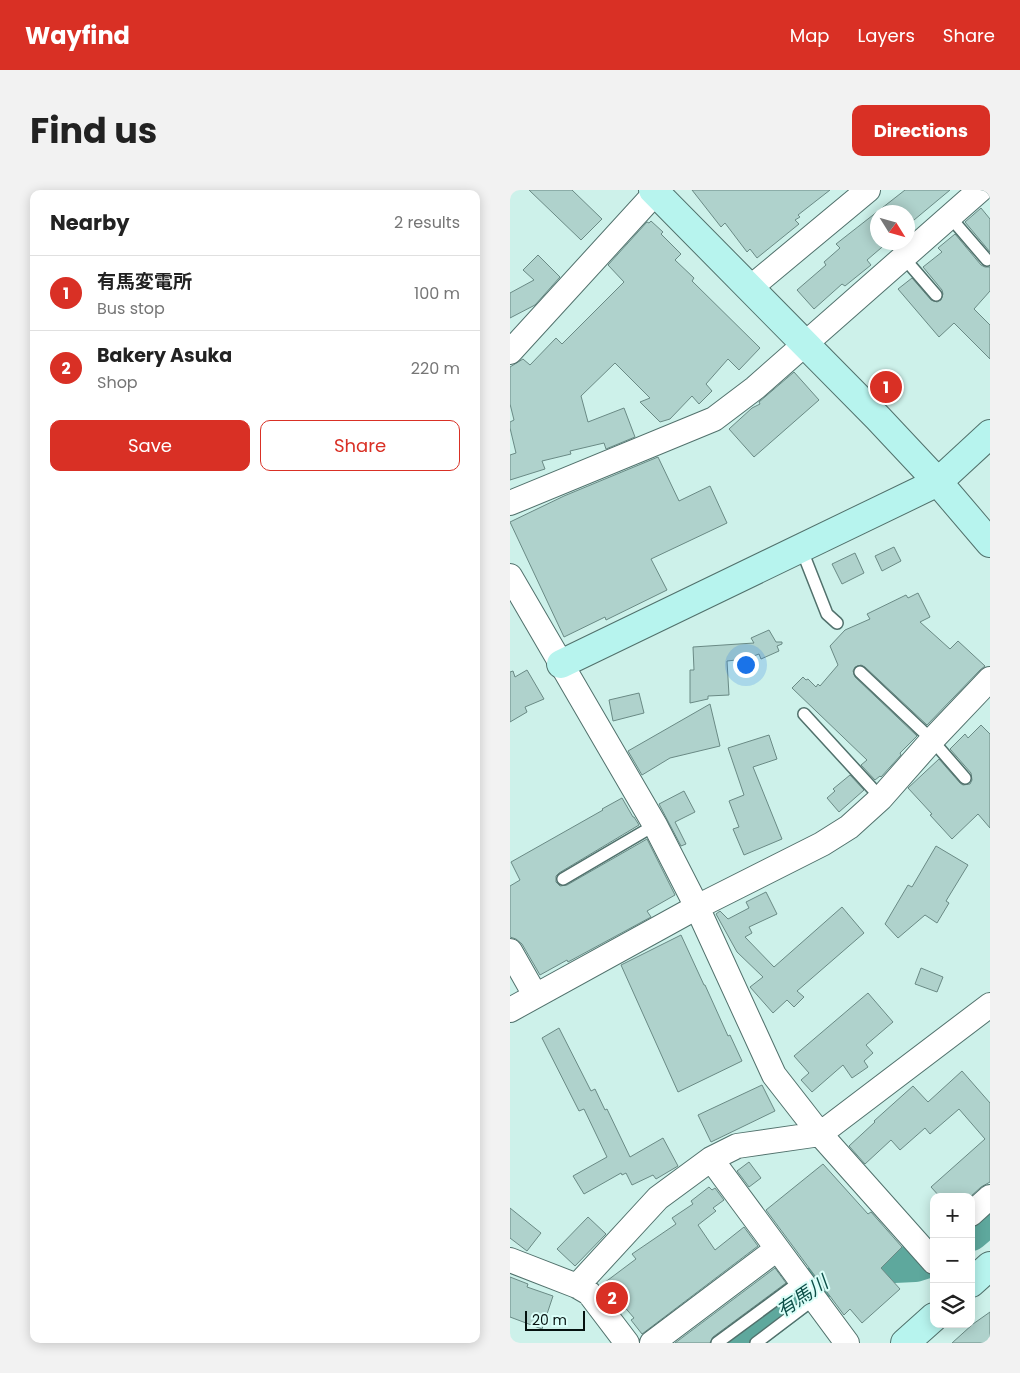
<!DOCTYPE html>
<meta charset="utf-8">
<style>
:root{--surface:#fff;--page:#f2f2f2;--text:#222;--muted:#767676;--line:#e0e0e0;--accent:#d93025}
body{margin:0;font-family:Poppins,"Noto Sans JP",sans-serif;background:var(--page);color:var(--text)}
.controls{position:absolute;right:15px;bottom:15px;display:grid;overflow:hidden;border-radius:10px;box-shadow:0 2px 12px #0003}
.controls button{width:45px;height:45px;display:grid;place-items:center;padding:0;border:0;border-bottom:1px solid var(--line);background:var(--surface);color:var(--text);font:25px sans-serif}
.compass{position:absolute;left:360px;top:15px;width:45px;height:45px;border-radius:50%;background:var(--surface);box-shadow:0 2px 12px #0003;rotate:127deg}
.scale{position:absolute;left:15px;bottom:12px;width:60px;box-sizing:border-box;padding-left:5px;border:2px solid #05110f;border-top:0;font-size:14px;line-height:18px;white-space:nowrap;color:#05110f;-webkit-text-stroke:4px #dafef8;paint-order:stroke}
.you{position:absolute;left:235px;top:474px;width:18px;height:18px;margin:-12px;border:4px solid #fff;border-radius:50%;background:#1a73e8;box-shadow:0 0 0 8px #1a73e833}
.badge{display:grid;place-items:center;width:32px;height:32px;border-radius:50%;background:var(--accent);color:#fff;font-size:16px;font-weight:700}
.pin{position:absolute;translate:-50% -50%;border:2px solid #fff;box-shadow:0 1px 5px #0006}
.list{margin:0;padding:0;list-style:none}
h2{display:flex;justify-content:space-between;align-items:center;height:65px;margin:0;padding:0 20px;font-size:21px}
h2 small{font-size:16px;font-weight:400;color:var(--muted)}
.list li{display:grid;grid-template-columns:32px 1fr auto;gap:15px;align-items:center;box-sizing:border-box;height:75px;padding:0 20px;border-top:1px solid var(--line)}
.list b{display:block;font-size:19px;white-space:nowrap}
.list p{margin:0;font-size:16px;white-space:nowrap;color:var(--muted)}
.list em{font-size:16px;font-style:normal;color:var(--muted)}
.actions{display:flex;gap:10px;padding:15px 20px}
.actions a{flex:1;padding:11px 0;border:1px solid var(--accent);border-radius:10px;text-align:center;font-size:18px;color:var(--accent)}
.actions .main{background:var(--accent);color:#fff}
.icon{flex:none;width:28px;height:28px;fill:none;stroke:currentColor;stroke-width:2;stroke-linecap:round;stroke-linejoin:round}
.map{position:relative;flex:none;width:480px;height:1153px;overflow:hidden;border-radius:10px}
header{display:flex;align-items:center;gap:30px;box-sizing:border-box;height:70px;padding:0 25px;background:var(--accent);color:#fff}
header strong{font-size:24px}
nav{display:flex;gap:28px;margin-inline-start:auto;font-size:18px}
.intro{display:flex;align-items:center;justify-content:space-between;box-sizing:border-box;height:120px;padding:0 30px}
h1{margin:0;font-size:35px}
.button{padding:12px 22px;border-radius:10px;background:var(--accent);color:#fff;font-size:18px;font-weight:700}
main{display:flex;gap:30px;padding:0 30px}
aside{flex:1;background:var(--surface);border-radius:10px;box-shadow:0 2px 12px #0003}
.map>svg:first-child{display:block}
</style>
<header>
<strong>Wayfind</strong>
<nav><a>Map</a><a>Layers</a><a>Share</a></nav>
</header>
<div class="intro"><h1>Find us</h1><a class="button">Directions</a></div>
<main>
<aside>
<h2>Nearby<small>2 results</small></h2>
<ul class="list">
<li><span class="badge">1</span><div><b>有馬変電所</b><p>Bus stop</p></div><em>100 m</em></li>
<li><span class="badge">2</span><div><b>Bakery Asuka</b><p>Shop</p></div><em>220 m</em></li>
</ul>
<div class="actions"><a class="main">Save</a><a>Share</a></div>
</aside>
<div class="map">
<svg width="480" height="1153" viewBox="0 0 480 1153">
<rect width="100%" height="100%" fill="#cdf1ea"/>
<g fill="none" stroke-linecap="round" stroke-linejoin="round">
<!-- river -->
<path stroke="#5ea89d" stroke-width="36" d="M461 1043 480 1027
M227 1153 304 1095 330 1081 342 1077 405 1074 424 1068"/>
</g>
<!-- building -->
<path fill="#afd2cc" stroke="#6a8a85" d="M19 0H62L92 29 71 50Z
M182 0H320L288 25 290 27 285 30 289 34 247 68 240 59 237 62 215 33 211 37Z
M395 0H440L398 35V22H368V52H378L357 70 361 75 335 96 332 94 304 119 287 100 316 75 314 72 330 58 326 54Z
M471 18 480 29V62L455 32Z
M141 31 153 42 151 44 171 64 165 70 184 88 182 91 250 158 229 180 218 169 196 194 202 201 189 214 182 206 160 229 150 232 130 212 140 208 105 173 71 206 78 232 114 218 125 247 96 259 94 253 60 261 61 264 32 271 35 279 0 290V265L6 263 0 238V232L4 230 0 214V177L13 169 20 175 46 148 52 154 114 92 98 75 137 32 139 33Z
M445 44 471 75 475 77H480V101L464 119 480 135V169L444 133 429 147 388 99 402 88 421 110 427 112 431 110 433 104 432 100 413 77 432 62 428 58Z
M28 65 50 87 25 115 0 128V103L24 90 13 80Z
M284 182 309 210 244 267 219 239 242 218 250 214 249 212Z
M148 267 169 311 200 296 217 333 141 369 157 400 96 430 95 427 54 447 0 332 54 306Z
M384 357 391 371 372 381 365 366Z
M345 363 354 383 332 394 322 374Z
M408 403 420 427 410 432 440 459 448 451 475 476 470 480 417 535 355 477 351 475 345 477 343 481 345 487 407 546 390 563 391 565 371 587 370 586 365 590 351 575 357 570 282 498 293 487 296 490 298 489 306 497 308 494 310 496 328 475 320 456 335 440 360 429 357 424 396 405 398 408Z
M259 440 266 452H272V454L267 456 269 461 251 469 249 464 236 469 217 471 219 505 198 506V509L180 513V480H184L183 457 244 453 241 448Z
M17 480 34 509 15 517 17 522 0 532V482L3 481 5 487Z
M129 503 134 523 103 531 99 510Z
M200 514 210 556 160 568 132 585 118 561Z
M471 535 480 544V638L468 624 442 649 420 625 422 624 398 598 429 569 450 593 453 595 460 594 462 590 461 583 440 559 455 544 458 548Z
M259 545 267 569 243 577 272 649 234 665 223 639 229 637 219 611 234 605 218 558Z
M340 585 354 600 329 622 317 608 325 601 323 599Z
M174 601 185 622 165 632 176 654 171 656 149 614Z
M112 608 123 627H124L129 635 49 683 46 686V692L50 696 57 695 137 649 165 705 137 721 141 727 58 772 57 770 30 785 12 754 6 749 0 747V696L10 690 1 672 93 620 92 619Z
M426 656 458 675 436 711 439 713 427 733 415 725 388 748 375 734 398 695 402 697Z
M256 702 267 724 239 737 242 743 235 747 264 777 332 717 354 743 287 801 294 807 284 817 277 810 263 823 240 797 253 787 227 762 206 724 210 721 218 729 239 718 236 712Z
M171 745 194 795H195L218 846 220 845 232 871 168 902 111 775Z
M411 778 433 787 427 802 405 794Z
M358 803 383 832 356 855 363 863 354 871 358 877 342 888 333 875 302 902 291 890 299 883 284 866Z
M49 838 81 901 85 899 95 920 97 919 120 967 153 948 168 976 146 989 143 985 122 995 116 983 112 985 111 983 74 1004 63 986 97 967 74 919 69 921 32 848Z
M452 881 480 913V992L471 997 460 1007H430L421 997 475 949 449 919 420 944 415 938 390 960 381 950 355 974 339 956 365 932 364 931 403 896 418 912Z
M252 895 265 921 201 952 188 925Z
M239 972 251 988 239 997 227 981Z
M313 974 358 1024 361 1022 392 1057 371 1078 390 1099 352 1133 340 1119 334 1125 256 1020Z
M199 997 202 1000 205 998 214 1010 203 1018 206 1021 188 1035 205 1060 234 1037 248 1056 132 1144 121 1130 124 1128 94 1093 126 1069 122 1064 166 1034 162 1028 183 1014 181 1011Z
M0 1018 31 1043 17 1061 0 1048Z
M78 1027 96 1044 65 1076 47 1059Z
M265 1078 276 1093 203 1147 200 1153H165Z
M0 1087 18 1094 17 1097 43 1106 32 1139 0 1127Z
M480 1122V1153H442L463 1134Z"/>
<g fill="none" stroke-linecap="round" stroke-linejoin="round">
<defs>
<path id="lane" d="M440 27 477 70
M394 68 426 105
M291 358 317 424 327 433
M350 482 422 550 455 588
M294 524 371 608
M53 689 145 635
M207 1153 291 1091
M246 1153 304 1109"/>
<path id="street" d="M240 98 358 0
M0 162 148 0
M0 313 204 229 245 198 470 0
M0 386 145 635 187 717 264 885 310 944 424 1072
M0 761 25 805
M0 820 187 717 312 654 339 637 371 608 422 550 480 489
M201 969 337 1153
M461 1024 480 1007
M0 1070 67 1096 79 1103 117 1153
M67 1096 148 1008 201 969 227 956 310 944 480 815
M142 1153 267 1059"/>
<path id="secondary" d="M143 0 368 228 428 292 480 353
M51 474 428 292 480 244
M461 1093 480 1076
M395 1153 424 1127"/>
</defs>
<!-- lane casing -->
<use href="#lane" stroke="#51716c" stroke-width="14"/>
<!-- street casing -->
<use href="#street" stroke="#51716c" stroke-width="26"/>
<!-- secondary casing -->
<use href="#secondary" stroke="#51716c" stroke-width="30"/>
<!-- lane -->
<use href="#lane" stroke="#fff" stroke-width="11"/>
<!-- street -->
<use href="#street" stroke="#fff" stroke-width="24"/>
<!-- secondary -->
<use href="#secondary" stroke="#b7f4ee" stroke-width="28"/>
</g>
<g text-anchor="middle" stroke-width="4" stroke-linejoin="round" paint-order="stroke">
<!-- water labels -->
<g font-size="19" font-style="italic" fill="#0d4f48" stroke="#dafef8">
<text transform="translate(292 1106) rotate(-34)" y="7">有馬川</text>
</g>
</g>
</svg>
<div class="controls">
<button>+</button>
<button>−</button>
<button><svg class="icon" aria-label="layers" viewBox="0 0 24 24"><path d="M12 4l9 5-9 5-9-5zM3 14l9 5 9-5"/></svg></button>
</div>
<svg class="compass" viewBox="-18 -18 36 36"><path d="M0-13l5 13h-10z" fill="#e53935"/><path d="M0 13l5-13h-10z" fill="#767676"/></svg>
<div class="scale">20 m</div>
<div class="you"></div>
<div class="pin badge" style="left:376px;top:197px">1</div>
<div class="pin badge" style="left:102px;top:1108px">2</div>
</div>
</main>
